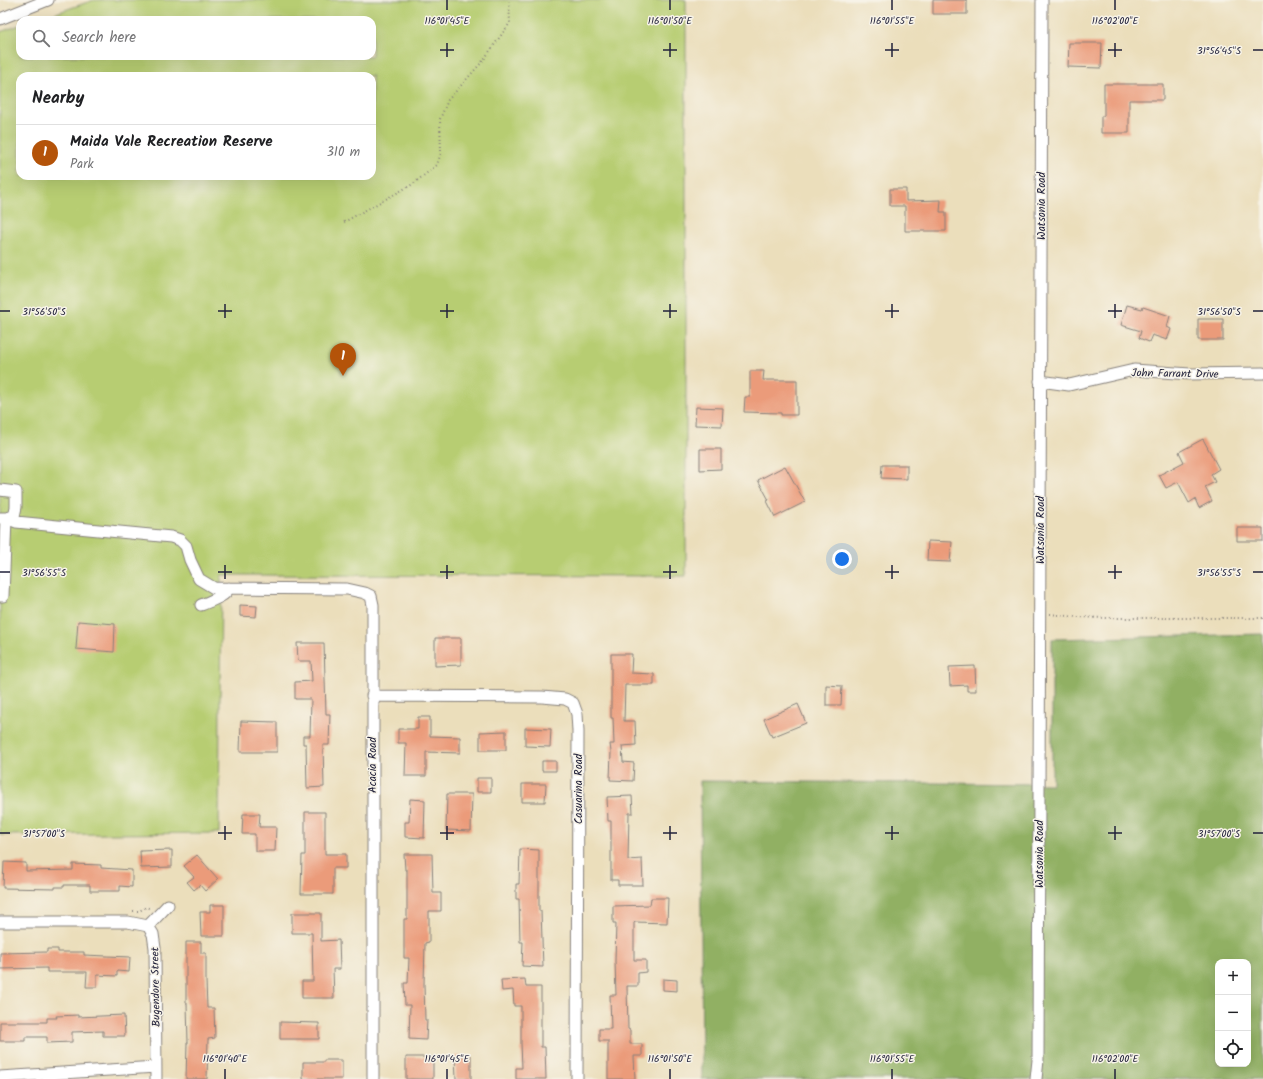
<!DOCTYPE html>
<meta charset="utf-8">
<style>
:root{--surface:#fff;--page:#f2f2f2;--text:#202124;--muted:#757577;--line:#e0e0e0;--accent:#b45309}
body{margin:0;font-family:Kalam,sans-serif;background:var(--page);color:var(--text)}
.controls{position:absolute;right:12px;bottom:12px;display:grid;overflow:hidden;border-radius:8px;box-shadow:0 4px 16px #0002}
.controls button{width:36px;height:36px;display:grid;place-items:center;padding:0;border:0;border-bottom:1px solid var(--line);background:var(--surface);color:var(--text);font:20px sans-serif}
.you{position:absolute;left:842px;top:559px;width:14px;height:14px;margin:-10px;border:3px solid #fff;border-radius:50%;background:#1a73e8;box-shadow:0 0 0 6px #1a73e833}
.badge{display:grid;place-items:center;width:26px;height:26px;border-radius:50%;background:var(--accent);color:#fff;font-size:13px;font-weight:700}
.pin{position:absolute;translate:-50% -33px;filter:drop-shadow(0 1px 2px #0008)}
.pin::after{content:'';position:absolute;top:21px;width:14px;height:12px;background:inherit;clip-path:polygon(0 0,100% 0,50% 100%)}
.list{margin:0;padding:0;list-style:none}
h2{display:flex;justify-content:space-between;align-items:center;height:52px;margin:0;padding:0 16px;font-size:17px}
h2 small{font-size:13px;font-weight:400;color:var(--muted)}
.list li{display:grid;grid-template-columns:26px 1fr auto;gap:12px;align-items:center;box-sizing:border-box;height:56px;padding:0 16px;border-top:1px solid var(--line)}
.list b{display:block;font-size:15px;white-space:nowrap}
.list p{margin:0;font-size:13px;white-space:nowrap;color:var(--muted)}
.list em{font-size:13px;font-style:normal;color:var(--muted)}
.icon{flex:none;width:22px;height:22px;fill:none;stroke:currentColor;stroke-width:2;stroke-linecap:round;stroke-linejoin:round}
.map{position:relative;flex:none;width:1263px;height:1079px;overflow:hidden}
.search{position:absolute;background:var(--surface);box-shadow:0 4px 16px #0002;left:16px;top:16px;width:360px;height:44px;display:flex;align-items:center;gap:10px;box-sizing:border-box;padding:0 14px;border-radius:12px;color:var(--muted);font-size:15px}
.panel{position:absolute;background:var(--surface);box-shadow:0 4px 16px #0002;left:16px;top:72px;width:360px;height:108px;border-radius:12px}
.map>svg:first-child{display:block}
</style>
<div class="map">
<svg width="1263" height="1079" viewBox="0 0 1263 1079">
<rect width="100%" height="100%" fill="#f7f3e8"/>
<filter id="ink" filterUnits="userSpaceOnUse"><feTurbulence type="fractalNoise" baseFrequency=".025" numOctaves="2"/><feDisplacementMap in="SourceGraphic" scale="8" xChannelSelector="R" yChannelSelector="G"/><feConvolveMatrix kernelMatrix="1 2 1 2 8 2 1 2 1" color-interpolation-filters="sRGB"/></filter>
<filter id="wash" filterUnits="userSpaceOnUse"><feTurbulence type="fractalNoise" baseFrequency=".012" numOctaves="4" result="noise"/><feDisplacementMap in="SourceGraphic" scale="16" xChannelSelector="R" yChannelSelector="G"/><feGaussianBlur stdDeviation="0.9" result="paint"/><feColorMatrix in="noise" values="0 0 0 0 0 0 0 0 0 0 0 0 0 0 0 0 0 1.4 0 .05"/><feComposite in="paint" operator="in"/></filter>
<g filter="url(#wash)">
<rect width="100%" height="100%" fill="#ebdebb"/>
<!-- green -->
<path fill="#b7cd72" stroke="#6c7856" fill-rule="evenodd" d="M94 0H686V576L221 575 219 833 0 835V32L20 25V56H372V20H36ZM20 76H372V176H20Z"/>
<!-- forest -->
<path fill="#91b064" stroke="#5a6950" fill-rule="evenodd" d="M1263 634V1079H702L700 781 1052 784V639ZM1218 962H1248V1064H1218Z"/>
<g id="blocks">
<!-- building -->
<path fill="#eb9b7a" d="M933 0H967V14H933Z
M1069 43H1102L1101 68 1068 67Z
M1104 84H1163V100H1129V133H1101V116H1104Z
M890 189H906V201L941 200 940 212H946V231H905V206H890Z
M1127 305 1142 309 1143 307 1170 316 1167 327 1171 329 1167 340 1152 335 1149 342 1139 338 1141 331 1121 325Z
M1198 319H1223V340H1198Z
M750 371H764L763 380H797V415H781V413L744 412 745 397H750Z
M696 407 723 408 722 426 695 425Z
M1203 439 1219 469 1211 474 1215 482 1205 487 1212 501 1199 508 1195 499 1189 503 1178 482 1166 488 1159 475 1184 462 1179 452Z
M700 449H721V469L700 470Z
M882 465H907V479L881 478Z
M785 466 805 502 775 517 767 501 769 500 758 480Z
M1237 528H1263V541H1237Z
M928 541 952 542 950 562 927 561Z
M240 605 257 606 256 617 240 616Z
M78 621 115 624 114 652 76 649Z
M435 638H461V665L435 666Z
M297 643H324L326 714H330L329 745H323L324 787 307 788 306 744H303V736H310L311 699H295V682L312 681 311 661H298Z
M611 654H632L631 673 654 674V685H625L624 721H635L636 745 622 746 623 762 634 763 633 781 610 780 611 752 610 744H614L613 718H611Z
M975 666 976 691H967V685L950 686 949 667Z
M826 685 842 686 841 705H826Z
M798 704 806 723 772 737 764 719Z
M418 717H430V736L460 737V753L426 752V776H405L406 743H398V729H418Z
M241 721 277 722V752H240Z
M525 728 551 729 550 747 525 746Z
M506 731V750H480V732Z
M542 761H556V771H542Z
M477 778H491V792H477Z
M522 784H546L545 802H522Z
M447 794H472L471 831 446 830Z
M632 796 633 813H629L628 860 642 859 643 885H618V880H611V821H608L607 797Z
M410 799 425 800 424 838 405 837V822H409Z
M305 812H325V854H346V868H333V894H301L302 855H305Z
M243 814H260L259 827H276L275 851H255V834H242Z
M520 849 539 850V911H541L543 967 522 966 523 942H520L519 899H516V884H519Z
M172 850V867L141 868 140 851Z
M404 854H432L433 893H441V911H429V942L425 943 424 984 425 1020H427L426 1040 409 1039 410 1005H405L404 983H408L409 958H404V919H407V870H405Z
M197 855 218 879 205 891 200 885 194 890 187 882 194 877 184 866Z
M4 862 26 863V871L73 870V864L101 865V868L132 870V887L120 886V891H90V885H64V887H55V889L3 888Z
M651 898H668L667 923 635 922 634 923V960H646V972L638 973V986H627L628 1029 630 1030V1044H642V1056H634L635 1079H608V1041H599V1029H611L610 995H616L615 961 616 923H613V906L650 905Z
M210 905H224V936H201L200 912H210Z
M292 913H321V941L339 940 340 969H333L334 998H302V981H313L312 933H292Z
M186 942H201V953H206V980L207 1008H214L215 1038 208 1039 207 1079H186L187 1043H188L187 1003H186Z
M47 949H58V952H84V955L130 957 129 972 117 971V976L97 975V987H86L87 972H47V968L0 969V953L47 952Z
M525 979 526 987H541V1047H545L546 1079H516V1068H522L521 1043V1006H514L513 990 502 991 501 980Z
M663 979 677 980V991L663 990Z
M78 1015V1017L124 1015 125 1036H103V1031L72 1032V1042L47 1043V1037H25V1041H0V1022H47V1018H57L56 1016Z
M280 1022 319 1023V1039H280Z
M455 1056H471V1079H456Z
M406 1057H433V1079H406Z
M324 1060H342V1079H303V1062H324Z"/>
</g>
</g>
<g filter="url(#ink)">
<use href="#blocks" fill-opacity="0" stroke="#86807b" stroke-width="1"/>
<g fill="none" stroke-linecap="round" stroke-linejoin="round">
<defs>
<path id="minor" d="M0 19 48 0
M1040 381 1069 385 1134 370 1190 374 1263 373
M0 490 16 492V507L14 516 6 518 16 522 171 537 180 540 186 546 190 560 199 579 214 588 347 589 365 593 371 596 373 605V1079
M0 518H6L3 596H0
M201 605C210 601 225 597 229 588
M372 696 542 697 565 699 573 703 577 714 578 731 577 1079
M0 922H128L148 926 153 934 155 948 156 1079
M148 926 168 905
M0 1077 156 1067
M1036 1079 1038 1060 1042 0"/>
</defs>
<!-- minor casing -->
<use href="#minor" stroke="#86807b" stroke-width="13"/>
<!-- path -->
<path stroke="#86807b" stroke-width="2" stroke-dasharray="1 3" stroke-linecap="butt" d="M344 222 413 184 437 165 441 153 440 119 448 100 482 62 510 23 509 0
M1050 614 1076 617 1106 618H1263
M133 911H139L146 907 151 909"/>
<!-- minor -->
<use href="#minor" stroke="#fff" stroke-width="11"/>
</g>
</g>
<!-- ticks -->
<path fill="none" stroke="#22223b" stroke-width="1.5" d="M447 0V10M670 0V10M892 0V10M1115 0V10M447 43V57M670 43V57M892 43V57M1115 43V57M440 50H454M663 50H677M885 50H899M1108 50H1122M1253 50H1263M225 304V318M447 304V318M670 304V318M892 304V318M1115 304V318M0 311H10M218 311H232M440 311H454M663 311H677M885 311H899M1108 311H1122M1253 311H1263M225 565V579M447 565V579M670 565V579M892 565V579M1115 565V579M0 572H10M218 572H232M440 572H454M663 572H677M885 572H899M1108 572H1122M1253 572H1263M225 826V840M447 826V840M670 826V840M892 826V840M1115 826V840M0 833H10M218 833H232M440 833H454M663 833H677M885 833H899M1108 833H1122M1253 833H1263M225 1069V1079M447 1069V1079M670 1069V1079M892 1069V1079M1115 1069V1079"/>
<g text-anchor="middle" stroke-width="3" stroke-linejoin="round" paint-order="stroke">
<!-- street labels -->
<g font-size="11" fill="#22223b" stroke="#f7f3e8">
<text transform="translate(1041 206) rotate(-90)" y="4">Watsonia Road</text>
<text transform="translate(1175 373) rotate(1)" y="4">John Farrant Drive</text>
<text transform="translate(1040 530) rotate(-90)" y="4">Watsonia Road</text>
<text transform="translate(372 765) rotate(-90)" y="4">Acacia Road</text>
<text transform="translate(578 789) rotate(-90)" y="4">Casuarina Road</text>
<text transform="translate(1039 854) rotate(-90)" y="4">Watsonia Road</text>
<text transform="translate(155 987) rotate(-91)" y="4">Bugendore Street</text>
</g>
</g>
<g font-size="10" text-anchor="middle" fill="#22223b" stroke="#f7f3e8" stroke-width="3" stroke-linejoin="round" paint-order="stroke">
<text x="447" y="24">116°01'45"E</text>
<text x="670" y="24">116°01'50"E</text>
<text x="892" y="24">116°01'55"E</text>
<text x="1115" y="24">116°02'00"E</text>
<text x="1219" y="54">31°56'45"S</text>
<text x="44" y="315">31°56'50"S</text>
<text x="1219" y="315">31°56'50"S</text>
<text x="44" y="576">31°56'55"S</text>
<text x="1219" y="576">31°56'55"S</text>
<text x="44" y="837">31°57'00"S</text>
<text x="1219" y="837">31°57'00"S</text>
<text x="225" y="1062">116°01'40"E</text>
<text x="447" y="1062">116°01'45"E</text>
<text x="670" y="1062">116°01'50"E</text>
<text x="892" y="1062">116°01'55"E</text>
<text x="1115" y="1062">116°02'00"E</text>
</g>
</svg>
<div class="controls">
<button>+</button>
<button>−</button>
<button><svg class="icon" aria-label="locate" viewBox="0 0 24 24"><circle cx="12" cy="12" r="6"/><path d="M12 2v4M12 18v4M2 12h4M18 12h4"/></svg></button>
</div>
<div class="you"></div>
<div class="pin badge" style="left:343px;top:376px">1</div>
<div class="search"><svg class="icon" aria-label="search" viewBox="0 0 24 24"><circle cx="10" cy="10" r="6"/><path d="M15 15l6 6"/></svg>Search here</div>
<section class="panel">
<h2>Nearby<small></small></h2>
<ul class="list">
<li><span class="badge">1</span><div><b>Maida Vale Recreation Reserve</b><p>Park</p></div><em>310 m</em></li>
</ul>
</section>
</div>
